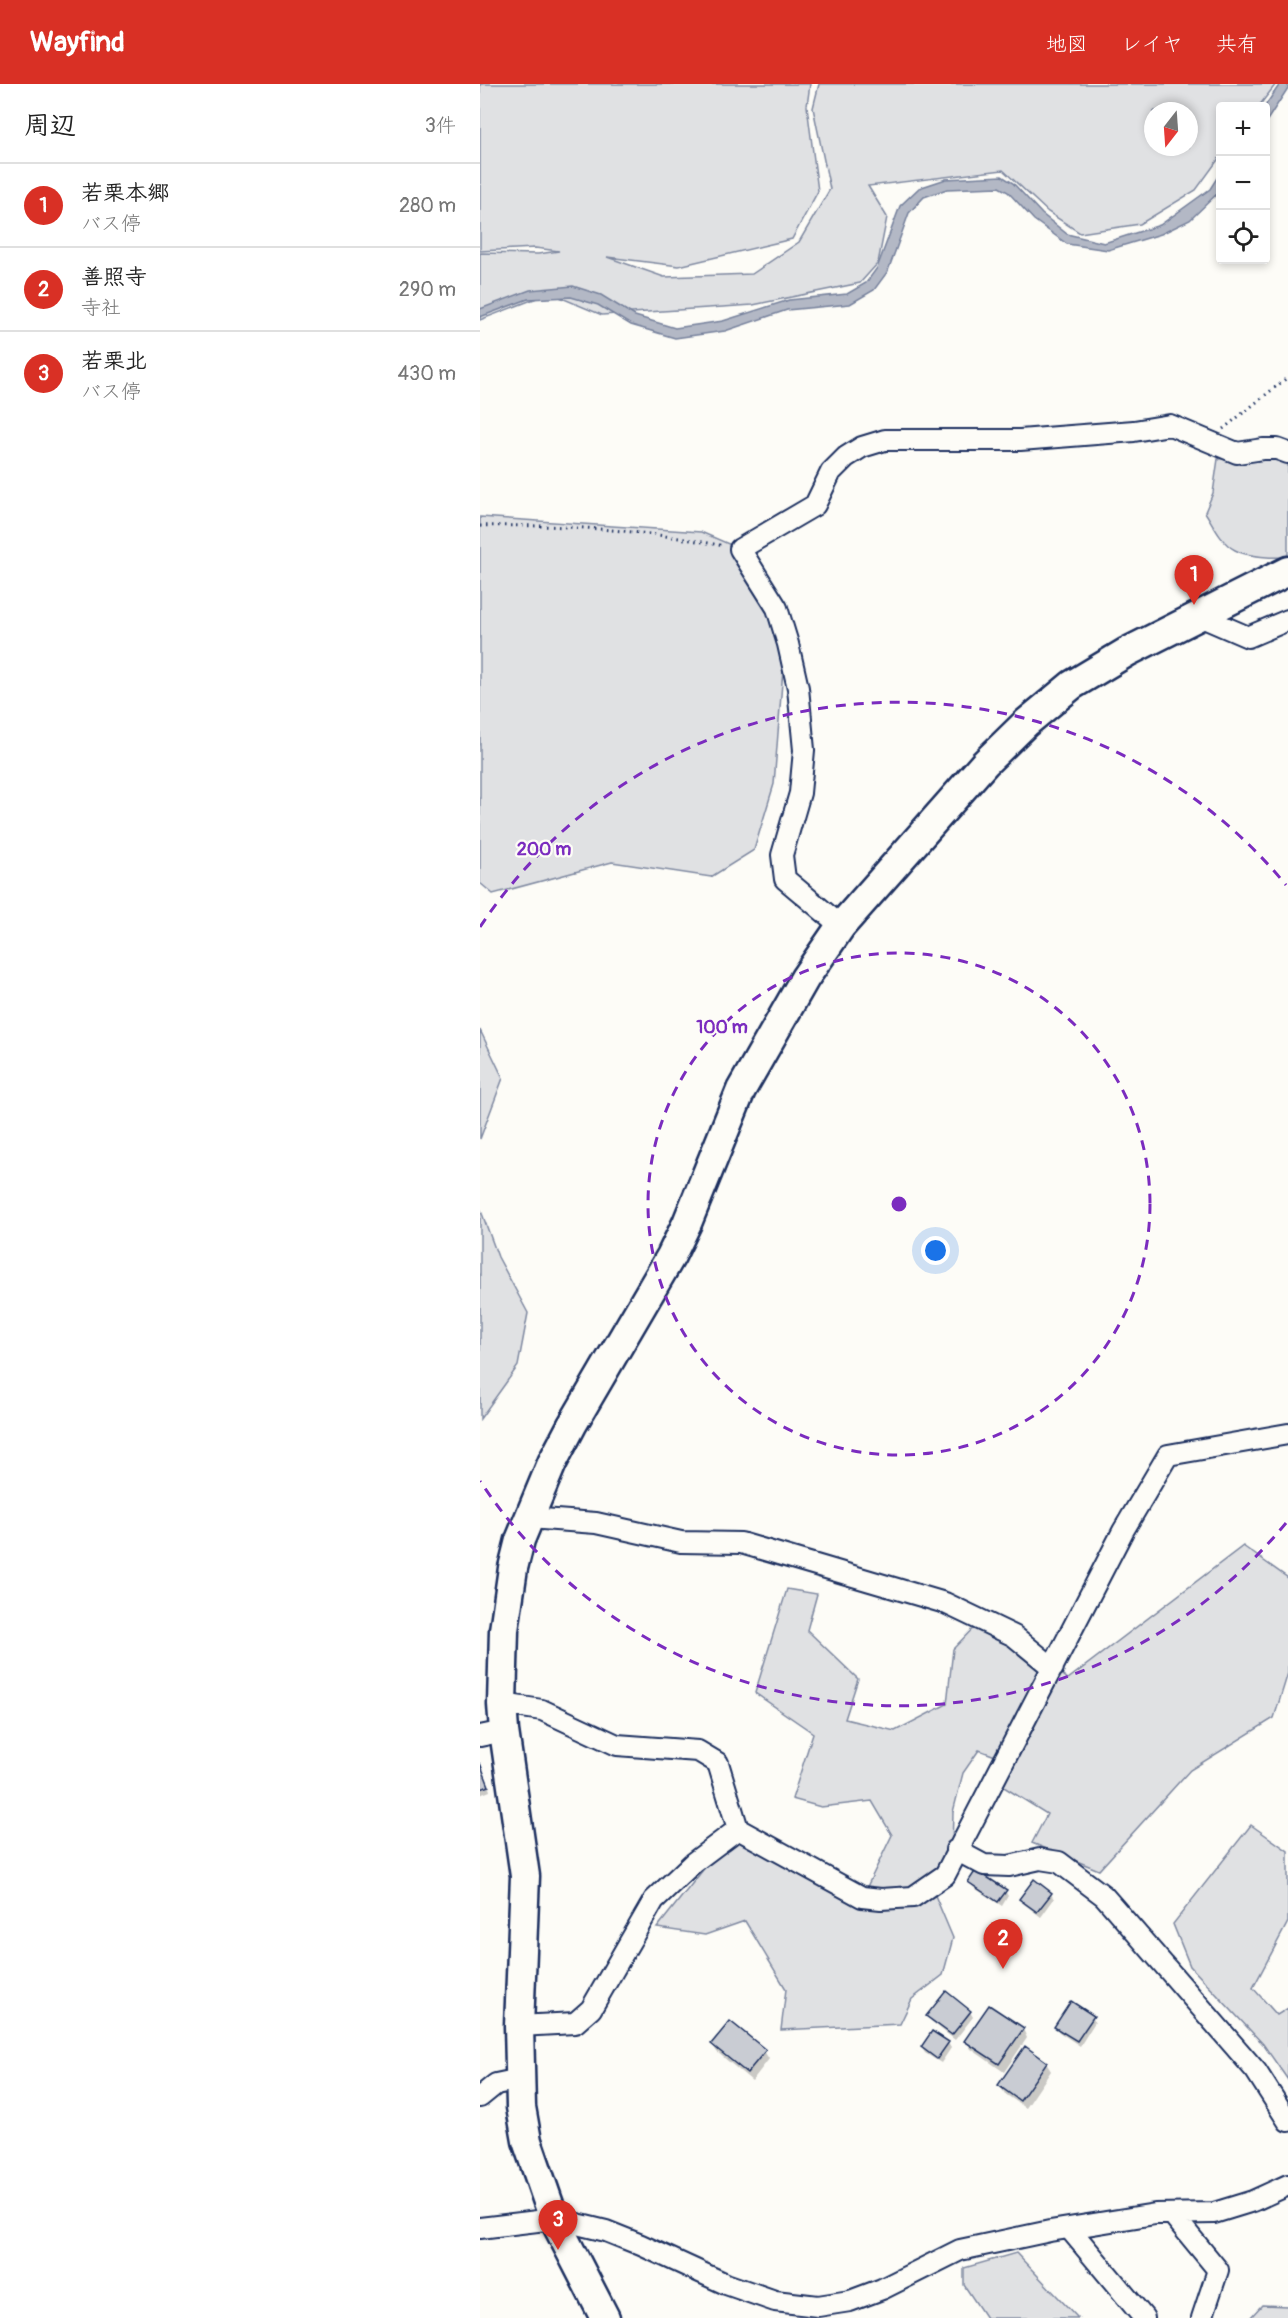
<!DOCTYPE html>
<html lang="ja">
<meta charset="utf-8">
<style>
:root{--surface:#fff;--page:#f2f2f2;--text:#222;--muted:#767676;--line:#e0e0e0;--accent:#d93025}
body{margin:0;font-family:Pangolin,"Klee One",sans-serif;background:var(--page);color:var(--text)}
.controls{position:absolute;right:18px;top:18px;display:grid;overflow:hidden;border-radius:6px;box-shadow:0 3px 9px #0003}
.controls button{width:54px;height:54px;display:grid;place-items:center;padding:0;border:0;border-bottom:2px solid var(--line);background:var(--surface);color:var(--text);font:30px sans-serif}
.compass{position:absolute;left:664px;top:18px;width:54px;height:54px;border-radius:50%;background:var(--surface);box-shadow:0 3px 9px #0003;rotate:197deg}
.you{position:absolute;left:456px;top:1167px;width:21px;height:21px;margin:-15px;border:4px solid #fff;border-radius:50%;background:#1a73e8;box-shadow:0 0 0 9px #1a73e833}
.badge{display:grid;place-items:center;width:39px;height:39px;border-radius:50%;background:var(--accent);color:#fff;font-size:20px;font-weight:700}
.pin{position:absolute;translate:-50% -50px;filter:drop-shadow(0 2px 3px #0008)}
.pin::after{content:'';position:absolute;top:32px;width:21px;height:18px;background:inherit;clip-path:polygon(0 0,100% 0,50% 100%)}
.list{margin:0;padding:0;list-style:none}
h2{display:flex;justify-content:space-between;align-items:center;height:78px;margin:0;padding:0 24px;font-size:26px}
h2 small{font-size:20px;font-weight:400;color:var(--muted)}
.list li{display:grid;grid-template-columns:39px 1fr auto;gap:18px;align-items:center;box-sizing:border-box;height:84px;padding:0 24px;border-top:2px solid var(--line)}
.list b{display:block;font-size:22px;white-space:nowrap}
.list p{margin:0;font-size:20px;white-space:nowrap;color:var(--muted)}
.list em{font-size:20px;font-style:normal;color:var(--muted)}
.icon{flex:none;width:33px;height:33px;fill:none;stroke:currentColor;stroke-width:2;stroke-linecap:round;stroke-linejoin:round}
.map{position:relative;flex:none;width:808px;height:2234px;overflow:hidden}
header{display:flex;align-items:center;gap:36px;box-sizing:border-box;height:84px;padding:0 30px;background:var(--accent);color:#fff}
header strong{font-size:28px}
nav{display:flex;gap:33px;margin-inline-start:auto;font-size:21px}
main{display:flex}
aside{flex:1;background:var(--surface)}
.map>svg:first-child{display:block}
</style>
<header>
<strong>Wayfind</strong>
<nav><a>地図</a><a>レイヤ</a><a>共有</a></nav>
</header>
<main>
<aside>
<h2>周辺<small>3件</small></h2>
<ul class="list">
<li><span class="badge">1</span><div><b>若栗本郷</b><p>バス停</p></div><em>280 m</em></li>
<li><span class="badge">2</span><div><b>善照寺</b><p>寺社</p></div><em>290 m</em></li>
<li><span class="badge">3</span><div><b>若栗北</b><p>バス停</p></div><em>430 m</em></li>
</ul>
</aside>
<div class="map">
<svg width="808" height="2234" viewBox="0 0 808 2234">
<rect width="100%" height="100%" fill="#fdfcf7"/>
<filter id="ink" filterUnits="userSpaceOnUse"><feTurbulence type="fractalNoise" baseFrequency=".0167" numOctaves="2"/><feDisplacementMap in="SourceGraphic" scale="12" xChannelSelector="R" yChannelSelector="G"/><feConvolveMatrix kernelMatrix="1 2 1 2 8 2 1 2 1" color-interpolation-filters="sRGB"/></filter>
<g filter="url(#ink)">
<!-- green -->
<path fill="#e0e1e3" stroke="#7e88a0" stroke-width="1.5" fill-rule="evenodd" d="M0 0H330L327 22 338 107 312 155 199 182 127 173 184 193 272 190 319 158 350 105 333 24 339 0H796L779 22H740V73L716 106 660 140 600 149 568 128 523 86 388 102 407 133 398 179 380 199 273 221 122 231 70 209 0 236V169L58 170 79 167 55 164 0 167ZM673 27H709V63H673Z
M781 368 808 378V473C795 474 767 473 755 466 741 459 733 440 725 428L733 409 738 375 756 374Z
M0 433 221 448 265 467 304 573 294 700 274 766 231 793 132 778 13 810 0 799Z
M0 946 23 994 0 1055Z
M0 1124 18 1173 48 1229 38 1282 0 1335Z
M763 1462 808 1494V1589L794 1634 710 1686 619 1786 552 1759 567 1730 511 1695 518 1673 499 1666 483 1689 473 1728 472 1765 454 1809 473 1854 463 1891 432 1915 420 1940 301 1946 306 1905 265 1837 225 1851 177 1844 253 1748 382 1813 412 1751 392 1717 341 1723 312 1715 333 1649 275 1609 307 1505 337 1510 327 1546 378 1595 365 1635 415 1647 467 1620 473 1565 503 1534 534 1552 588 1595Z
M771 1741 808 1767V1838L773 1904 797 1931 808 1924V1996L783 1960 710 1882 693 1840Z
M536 2169 598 2234H506L484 2201V2184Z
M782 2221 808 2222V2234H770Z"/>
<!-- water -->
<path fill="#b3b8c5" stroke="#76819c" stroke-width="1.5" d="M800 0H808V4L786 38 785 22Z
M740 89V107L710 136 681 150 628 166 587 160 554 136 528 108 519 103 467 105 444 113 429 129 408 187 394 206 370 220 307 226 245 247 195 254 151 241 118 221 91 213 48 215 0 233V225L50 206 93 202 121 211 155 232 195 244 243 237 309 216 367 210 386 199 397 184 420 122 439 104 466 95 522 92 533 99 562 130 587 150 624 159 680 141 730 105Z"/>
<!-- shadow -->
<path fill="#0003" d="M9 1703 10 1707 0 1711V1706Z
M490 1798 525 1807 528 1812 522 1822 493 1803Z
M571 1810 574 1815 561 1833 544 1820 541 1815Z
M490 1928 493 1933 475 1956 451 1937 448 1932Z
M612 1933 615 1938 600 1962 579 1948 576 1943Z
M543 1945 547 1954 524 1988 491 1965 486 1957Z
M468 1959 471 1964 461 1979 445 1969 442 1964Z
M232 1960 284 1967 289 1975 272 1997 237 1968Z
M566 1979 571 1987 546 2024 525 2010 520 2002Z"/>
<!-- building -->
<path fill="#c9ccd3" stroke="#1b2f5e" stroke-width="1.5" d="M0 1679 9 1702 0 1705Z
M496 1786 527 1806 518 1818 488 1798Z
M554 1795 572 1809 557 1828 539 1815Z
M466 1907 491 1927 472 1951 446 1932Z
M591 1917 614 1932 597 1957 574 1943Z
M509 1921 544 1944 519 1980 484 1957Z
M250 1937 286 1966 267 1989 231 1960Z
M452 1947 469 1958 457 1975 441 1963Z
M545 1962 567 1978 540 2017 518 2001Z"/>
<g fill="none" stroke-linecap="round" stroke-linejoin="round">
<defs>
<path id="street" d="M717 531 768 553 808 536
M361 842 305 795 302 771 320 709 324 666 318 604 308 560 297 524 260 465 335 421 351 388 366 373 382 363 405 356H540L654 347 690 341 757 369 783 365H797L808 369
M49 1434 116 1439 201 1458 261 1459 465 1519 534 1552 573 1584
M22 1620 62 1626 137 1661 218 1667 238 1679 258 1745 382 1813 401 1815 433 1813 465 1791 643 1447 688 1371 808 1350
M0 1652 24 1647
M476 1766 504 1781 529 1782 560 1775 579 1778 624 1812 776 1987 808 2037
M39 1942 95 1939 111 1925 174 1816 214 1778 258 1745
M0 2013 16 2000 40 1995
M692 2130 738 2186 722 2234
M0 2144 74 2135 97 2140 126 2147 161 2161 246 2200 295 2217 338 2222 370 2217 402 2205 480 2166 570 2147 675 2130 734 2129 773 2117 808 2101
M589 2144 664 2234"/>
<path id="secondary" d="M125 2234 74 2135 47 2057 41 2023 39 1942 45 1792 24 1647 22 1620 24 1546 33 1484 40 1456 72 1379 92 1341 191 1172 207 1139 261 1006 325 894 361 842 505 679 546 639 592 601 647 568 808 487"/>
</defs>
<!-- street casing -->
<use href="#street" stroke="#1b2f5e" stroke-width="24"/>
<!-- secondary casing -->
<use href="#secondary" stroke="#1b2f5e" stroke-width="33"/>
<!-- path -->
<path stroke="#1b2f5e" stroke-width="3" stroke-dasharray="1.5 4.5" stroke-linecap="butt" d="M743 345 808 293
M0 442C81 440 164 446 244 462"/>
<!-- street -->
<use href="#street" stroke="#fdfcf7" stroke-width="20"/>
<!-- secondary -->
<use href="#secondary" stroke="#fdfcf7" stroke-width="28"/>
</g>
</g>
<!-- distance rings -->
<g fill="none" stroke="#7b2cbf" stroke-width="3" stroke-dasharray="10 8">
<circle cx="419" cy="1120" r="251"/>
<path d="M806 1439A502 502 0 0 1 0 1397M0 843A502 502 0 0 1 806 801"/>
</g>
<circle cx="419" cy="1120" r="9" fill="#7b2cbf" stroke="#fdfcf7" stroke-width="3"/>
<g font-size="18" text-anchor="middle" font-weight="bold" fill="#7b2cbf" stroke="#fdfcf7" stroke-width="4.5" stroke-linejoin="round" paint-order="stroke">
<text x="64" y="771">200 m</text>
<text x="242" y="949">100 m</text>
</g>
</svg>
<div class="controls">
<button>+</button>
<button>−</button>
<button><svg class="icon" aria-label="locate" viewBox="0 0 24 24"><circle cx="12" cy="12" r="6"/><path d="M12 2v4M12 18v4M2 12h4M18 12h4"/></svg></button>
</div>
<svg class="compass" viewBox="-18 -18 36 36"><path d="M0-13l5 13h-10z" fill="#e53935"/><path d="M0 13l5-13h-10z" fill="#767676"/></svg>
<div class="you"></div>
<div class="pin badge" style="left:714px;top:521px">1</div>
<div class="pin badge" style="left:523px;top:1885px">2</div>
<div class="pin badge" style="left:78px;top:2166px">3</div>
</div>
</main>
